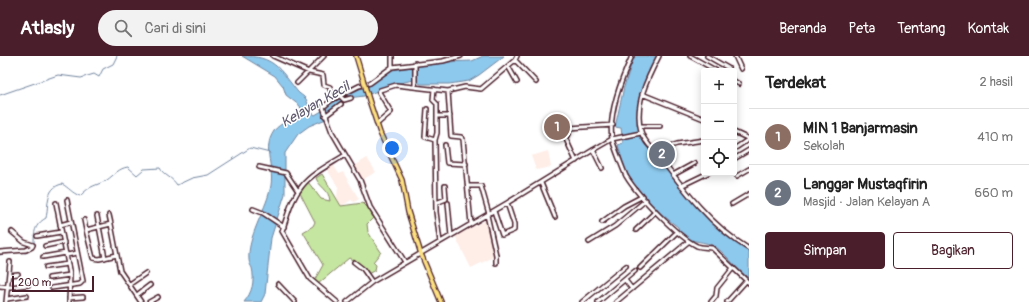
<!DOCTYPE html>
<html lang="id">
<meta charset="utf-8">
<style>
:root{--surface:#fff;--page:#f2f2f2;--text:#222;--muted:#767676;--line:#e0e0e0;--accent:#4a1f2b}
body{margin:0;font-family:Pangolin,sans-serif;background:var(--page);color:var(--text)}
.controls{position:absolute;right:12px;top:12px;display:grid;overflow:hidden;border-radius:4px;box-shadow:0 2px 10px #0003}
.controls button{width:36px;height:36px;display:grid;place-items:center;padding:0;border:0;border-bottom:1px solid var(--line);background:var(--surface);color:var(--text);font:20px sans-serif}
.scale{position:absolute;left:12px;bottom:10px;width:82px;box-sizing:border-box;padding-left:4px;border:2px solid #4a1f2b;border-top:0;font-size:11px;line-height:14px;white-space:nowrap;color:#4a1f2b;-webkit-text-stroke:3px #fff;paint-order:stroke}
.you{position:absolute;left:392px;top:92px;width:14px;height:14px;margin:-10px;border:3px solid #fff;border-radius:50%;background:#1a73e8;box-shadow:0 0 0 6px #1a73e833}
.badge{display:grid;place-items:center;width:26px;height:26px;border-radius:50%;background:var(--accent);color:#fff;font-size:13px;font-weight:700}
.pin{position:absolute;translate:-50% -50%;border:2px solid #fff;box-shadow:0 1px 4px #0006}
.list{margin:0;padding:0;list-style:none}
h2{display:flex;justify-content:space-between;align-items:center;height:52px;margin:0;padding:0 16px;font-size:17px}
h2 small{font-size:13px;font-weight:400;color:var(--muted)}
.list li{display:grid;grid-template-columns:26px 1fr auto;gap:12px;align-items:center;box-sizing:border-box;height:56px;padding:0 16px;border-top:1px solid var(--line)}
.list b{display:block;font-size:15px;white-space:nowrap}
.list p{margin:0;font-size:13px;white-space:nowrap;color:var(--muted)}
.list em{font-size:13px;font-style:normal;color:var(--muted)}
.actions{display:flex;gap:8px;padding:12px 16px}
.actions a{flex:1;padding:9px 0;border:1px solid var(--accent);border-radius:4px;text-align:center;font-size:14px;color:var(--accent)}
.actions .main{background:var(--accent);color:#fff}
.icon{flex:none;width:22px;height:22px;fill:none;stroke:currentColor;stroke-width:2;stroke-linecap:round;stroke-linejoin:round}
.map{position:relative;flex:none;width:749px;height:246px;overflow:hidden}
header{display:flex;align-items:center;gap:24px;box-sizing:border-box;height:56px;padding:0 20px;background:var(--accent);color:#fff}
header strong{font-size:19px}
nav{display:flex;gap:22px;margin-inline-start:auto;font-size:14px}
.search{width:280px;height:36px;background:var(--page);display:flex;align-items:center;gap:10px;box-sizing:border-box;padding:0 14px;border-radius:22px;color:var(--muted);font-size:15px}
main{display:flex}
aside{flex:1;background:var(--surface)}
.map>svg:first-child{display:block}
</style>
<header>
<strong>Atlasly</strong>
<div class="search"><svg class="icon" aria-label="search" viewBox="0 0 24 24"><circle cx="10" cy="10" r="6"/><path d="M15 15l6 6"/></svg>Cari di sini</div>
<nav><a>Beranda</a><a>Peta</a><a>Tentang</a><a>Kontak</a></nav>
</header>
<main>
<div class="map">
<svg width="749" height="246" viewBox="0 0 749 246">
<rect width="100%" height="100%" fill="#fff"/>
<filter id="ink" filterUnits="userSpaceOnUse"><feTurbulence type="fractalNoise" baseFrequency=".025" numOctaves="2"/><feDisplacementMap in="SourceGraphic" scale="8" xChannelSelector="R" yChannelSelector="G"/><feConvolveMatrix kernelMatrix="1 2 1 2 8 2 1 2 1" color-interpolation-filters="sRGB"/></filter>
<g filter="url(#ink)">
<!-- built -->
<path fill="#ffeee8" d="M566 61 569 80 547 83 545 62Z
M548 95 551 111 536 114 531 100Z
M367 102 376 116 362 124 353 111Z
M333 108 339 118 343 116 359 143 354 146 351 144 342 150 339 146 337 141 338 131 326 112Z
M488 163 496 200 471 212 455 180Z"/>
<!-- green -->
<path fill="#c5e6a0" stroke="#888266" d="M322 118 341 150 363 147 370 154 373 162 367 168 368 176 381 196 373 206 376 209 375 214 368 218 363 210 349 202 318 228 314 225 323 209 303 176 313 170 315 166 300 137 308 126 321 143 330 145C329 133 319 131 316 122Z"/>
<!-- water -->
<path fill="#8dc9ed" stroke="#72859f" d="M242 0C274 0 279 12 297 35 299 38 304 40 306 43 309 49 309 56 315 59L327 52 333 44 369 29 392 14 444 6 472 5 483 0H504L479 19 469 25 449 28H421L413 24 396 28 364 40 348 42 328 60 326 63 309 70 298 78 285 97V138L271 182 265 238 261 246H244C252 237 255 225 252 212 251 210 249 207 249 204 247 182 265 155 270 134 276 112 261 94 274 75 280 66 293 64 303 59L300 50 286 39 283 30 275 20Z
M634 0H657C640 29 638 49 640 82L645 86C676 125 705 169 749 195V222C736 214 725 195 712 189 701 184 681 187 678 171 660 158 640 139 628 119 623 110 621 99 618 89L623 87 621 72 615 71 624 31Z"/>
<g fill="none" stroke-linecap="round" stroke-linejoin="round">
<!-- stream -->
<path stroke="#72859f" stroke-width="1" d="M0 39 58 19 81 22 94 18 99 21 103 13 113 8 117 0
M34 189C34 176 34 169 46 162 49 149 45 132 62 128 68 131 72 137 80 140 92 128 94 131 107 124 114 119 119 112 128 111L137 119 144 113 160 112C164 120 172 121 177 129L192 122 208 119 250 92 270 97
M20 196 26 197 33 192
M0 199 7 197"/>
<defs>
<path id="minor" d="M273 0 309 16 323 19 324 29 330 31 332 44 323 51 332 76 360 124 370 151 405 206
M392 0V11
M632 0C622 22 608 58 612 83 613 87 624 116 626 120 638 140 677 180 697 190 702 192 707 191 712 192L749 227
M659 0C647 23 634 49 641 75 643 85 653 93 659 100 685 135 711 170 749 193
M690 0 717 15
M707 0 728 12
M735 0 741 13
M515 4 536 26
M415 7V31
M508 10 517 26
M734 25 739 28
M297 27 324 0
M434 33 433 44 437 48V77L435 84 436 156 440 186
M448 35 451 80 461 81 463 83 471 168
M642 38 704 63
M339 39 344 44 351 42
M332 44 359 30 370 27 392 11 443 5 461 0
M427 53 425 81 435 84
M325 60 341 48
M437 60H450
M377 68 391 56 379 36 380 34 396 29 448 35 465 31 481 33 515 4 517 0
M640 70H660
M734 76 749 83
M445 89 447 107 466 108
M734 93 749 83
M593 94 602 112
M655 95 677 88 704 84
M734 103 749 94
M576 105 565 81 569 78V72L613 69
M259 111 286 117 298 135
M673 119 695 107
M737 120 749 113
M541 127 555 161
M468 130H481L489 158
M681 130 708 117
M56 147 70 219 69 246
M436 147 446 143 445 130
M448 147 451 180
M732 148 749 138
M253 153 263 157 284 171
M494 155 502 179 514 174V168L507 147
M109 159 111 168
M487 159 496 199V207
M97 160 105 202
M84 164 86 174
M602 166 624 150 643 140
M60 169 71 166
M636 174 656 155
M37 180 61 176
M589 186 615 170 646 144
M45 190 64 186
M0 196 26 194 32 191 33 189 24 186 12 176
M67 199 77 197
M117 199 99 203 93 202 86 174 111 168 120 215 141 246
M43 201 66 197
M354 206 363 213 372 226
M46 211 68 208
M640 212 677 176
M9 219 18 218
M49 222 70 219
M625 224 632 233
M130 228 146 217
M278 228 295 246
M0 230 10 231 28 229
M52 232 80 228 83 225 67 144
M137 239 150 229
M69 242 83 241
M7 243 27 240
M6 246 10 206
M149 246 158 241
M337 246 310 223 282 175C288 159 291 143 302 130 312 117 331 108 345 99
M347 246 372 226 507 147 593 94 612 83 641 77
M582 246 626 210
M598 246 635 215
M616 246 688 186
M711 246 716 240 717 232 733 212
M727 246 746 225"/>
<path id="major" d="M356 0 363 23
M369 44 380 77 402 124 408 156 421 198 441 246"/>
</defs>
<!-- minor casing -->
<use href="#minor" stroke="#4a1f2b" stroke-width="6"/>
<!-- major casing -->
<use href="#major" stroke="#4a1f2b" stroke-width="6"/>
<!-- minor -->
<use href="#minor" stroke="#fff" stroke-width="3"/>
<!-- major -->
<use href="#major" stroke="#fce080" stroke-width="3.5"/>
<defs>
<path id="major-bridge" d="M363 23 369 44"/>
</defs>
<!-- major-bridge casing -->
<use href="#major-bridge" stroke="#4a1f2b" stroke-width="6" stroke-linecap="butt"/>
<!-- major-bridge -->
<use href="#major-bridge" stroke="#fce080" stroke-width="3.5"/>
</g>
</g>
<g text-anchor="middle" stroke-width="3" stroke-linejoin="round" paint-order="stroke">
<!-- water labels -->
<g font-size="14" font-style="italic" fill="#615a6f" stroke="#fff">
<text transform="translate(315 48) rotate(-30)" y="5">Kelayan Kecil</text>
</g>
</g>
</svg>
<div class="controls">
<button>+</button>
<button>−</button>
<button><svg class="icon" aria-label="locate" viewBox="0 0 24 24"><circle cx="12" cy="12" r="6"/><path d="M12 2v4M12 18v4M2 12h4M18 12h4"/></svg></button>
</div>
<div class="scale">200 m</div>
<div class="you"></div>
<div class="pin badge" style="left:557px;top:71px;background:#8d6e63">1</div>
<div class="pin badge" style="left:662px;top:98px;background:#6b7280">2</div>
</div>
<aside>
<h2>Terdekat<small>2 hasil</small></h2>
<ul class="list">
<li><span class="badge" style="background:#8d6e63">1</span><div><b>MIN 1 Banjarmasin</b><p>Sekolah</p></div><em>410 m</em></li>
<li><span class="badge" style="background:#6b7280">2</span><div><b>Langgar Mustaqfirin</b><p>Masjid · Jalan Kelayan A</p></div><em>660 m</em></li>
</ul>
<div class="actions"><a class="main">Simpan</a><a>Bagikan</a></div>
</aside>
</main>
